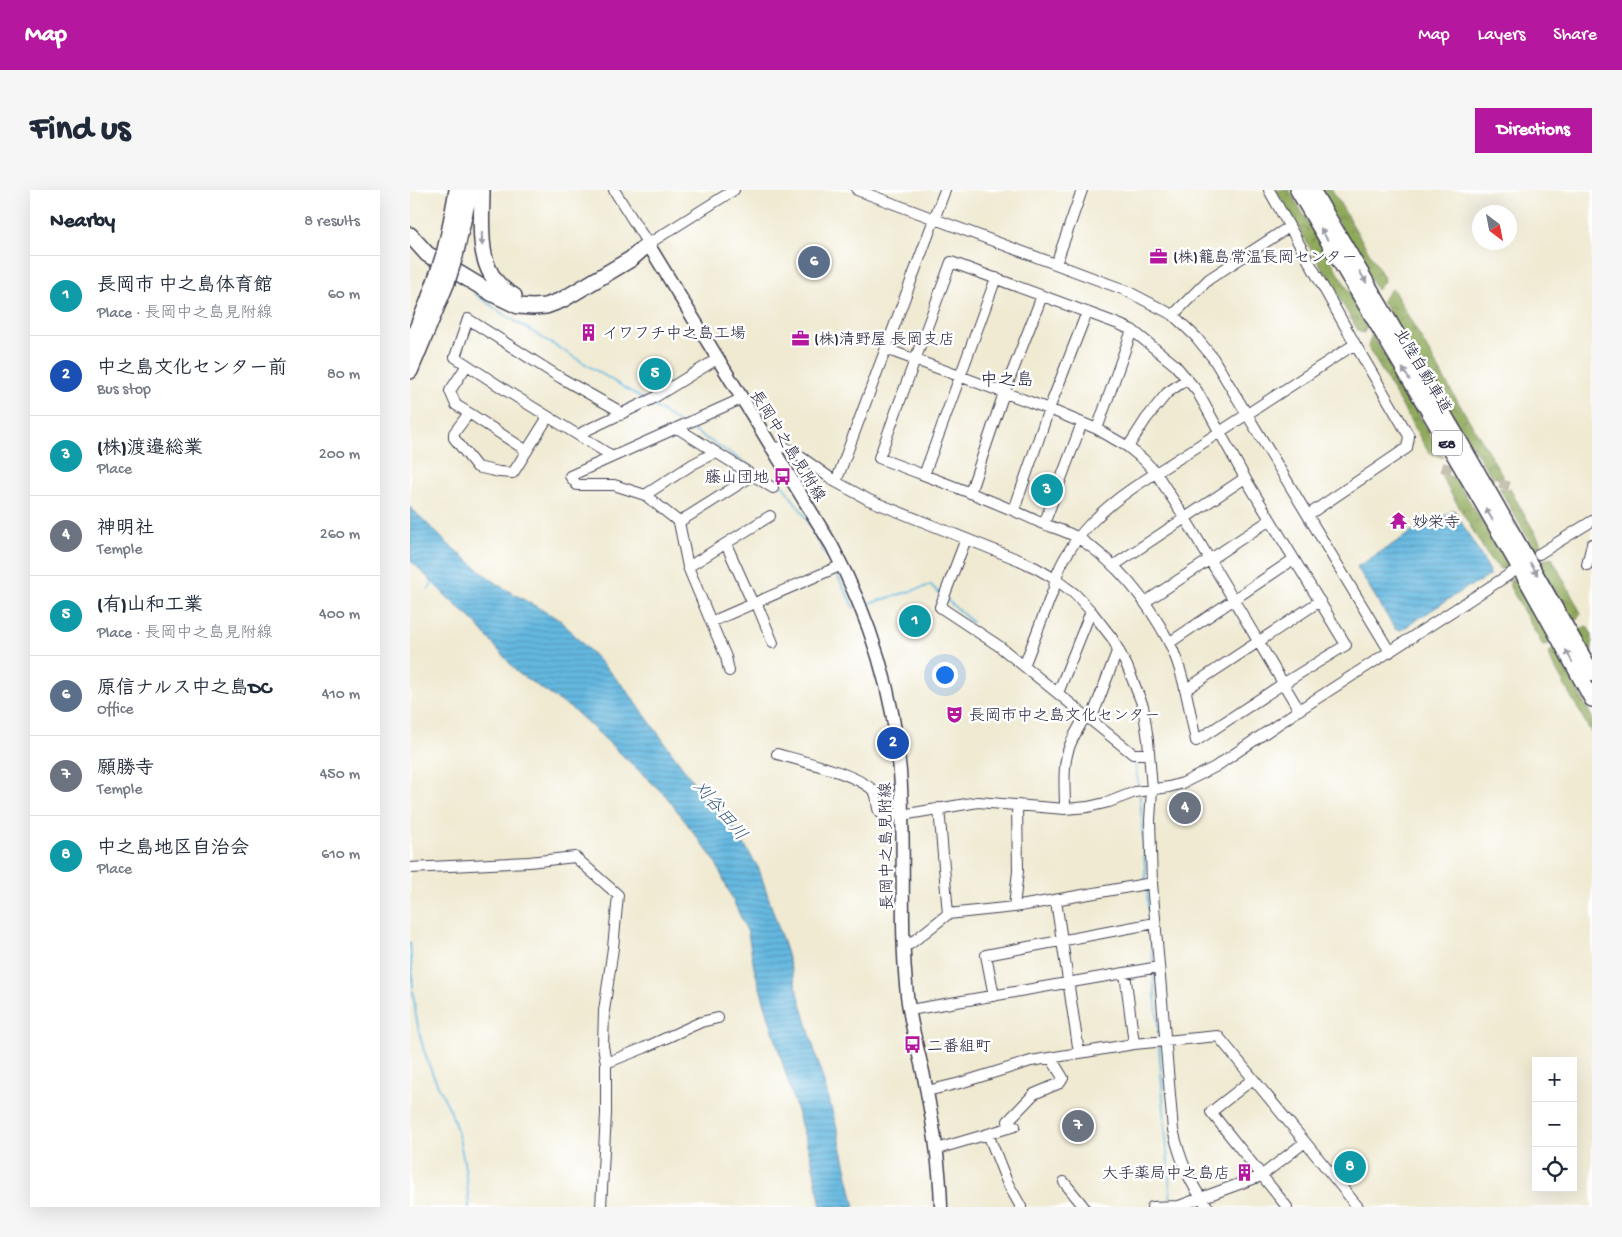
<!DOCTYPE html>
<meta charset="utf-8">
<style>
:root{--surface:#fff;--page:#f6f6f7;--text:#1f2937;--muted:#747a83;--line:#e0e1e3;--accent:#b5179e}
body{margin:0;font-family:"Gochi Hand","Klee One",sans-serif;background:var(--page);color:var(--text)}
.controls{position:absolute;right:15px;bottom:15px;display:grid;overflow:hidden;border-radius:0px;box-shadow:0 5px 20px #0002}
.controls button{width:45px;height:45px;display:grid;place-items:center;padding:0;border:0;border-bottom:1px solid var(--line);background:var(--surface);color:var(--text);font:25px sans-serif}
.compass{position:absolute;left:1062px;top:15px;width:45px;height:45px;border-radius:50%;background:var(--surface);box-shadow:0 5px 20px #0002;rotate:148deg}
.you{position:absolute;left:534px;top:484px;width:18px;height:18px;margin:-12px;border:4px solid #fff;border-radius:50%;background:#1a73e8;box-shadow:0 0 0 8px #1a73e833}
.badge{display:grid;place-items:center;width:32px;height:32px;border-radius:50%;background:var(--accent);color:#fff;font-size:16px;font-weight:700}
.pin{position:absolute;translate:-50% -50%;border:2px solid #fff;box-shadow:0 1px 5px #0006}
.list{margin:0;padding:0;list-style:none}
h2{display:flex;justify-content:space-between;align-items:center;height:65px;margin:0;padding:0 20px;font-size:21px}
h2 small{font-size:16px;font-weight:400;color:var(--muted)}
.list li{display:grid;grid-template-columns:32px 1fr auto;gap:15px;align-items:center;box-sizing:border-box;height:80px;padding:0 20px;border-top:1px solid var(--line)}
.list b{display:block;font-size:19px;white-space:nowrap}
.list p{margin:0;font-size:16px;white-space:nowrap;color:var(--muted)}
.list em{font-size:16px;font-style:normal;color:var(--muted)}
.icon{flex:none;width:28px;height:28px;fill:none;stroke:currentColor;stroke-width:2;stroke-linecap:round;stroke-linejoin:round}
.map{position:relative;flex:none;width:1182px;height:1017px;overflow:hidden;border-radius:0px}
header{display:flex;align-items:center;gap:30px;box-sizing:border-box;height:70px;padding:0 25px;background:var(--accent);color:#fff}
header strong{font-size:24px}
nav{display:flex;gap:28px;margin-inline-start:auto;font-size:18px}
.intro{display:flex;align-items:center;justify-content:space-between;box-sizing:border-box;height:120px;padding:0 30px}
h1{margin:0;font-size:35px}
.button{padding:12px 22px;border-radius:0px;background:var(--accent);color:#fff;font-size:18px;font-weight:700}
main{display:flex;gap:30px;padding:0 30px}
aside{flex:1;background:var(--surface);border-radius:0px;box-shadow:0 5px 20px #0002}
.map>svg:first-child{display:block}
</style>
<header>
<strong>Map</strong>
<nav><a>Map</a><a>Layers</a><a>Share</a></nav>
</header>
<div class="intro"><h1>Find us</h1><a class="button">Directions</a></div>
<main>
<aside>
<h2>Nearby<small>8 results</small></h2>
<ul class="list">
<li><span class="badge" style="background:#0f9aa8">1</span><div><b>長岡市 中之島体育館</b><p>Place · 長岡中之島見附線</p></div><em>60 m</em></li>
<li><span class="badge" style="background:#1a4fb4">2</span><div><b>中之島文化センター前</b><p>Bus stop</p></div><em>80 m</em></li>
<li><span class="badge" style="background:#0f9aa8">3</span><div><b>(株)渡邉総業</b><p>Place</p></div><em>200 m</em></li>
<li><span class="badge" style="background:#6b7280">4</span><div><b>神明社</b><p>Temple</p></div><em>260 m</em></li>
<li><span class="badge" style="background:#0f9aa8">5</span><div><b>(有)山和工業</b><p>Place · 長岡中之島見附線</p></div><em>400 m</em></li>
<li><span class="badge" style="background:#5c6f8a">6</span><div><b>原信ナルス中之島DC</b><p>Office</p></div><em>410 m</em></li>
<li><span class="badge" style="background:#6b7280">7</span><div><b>願勝寺</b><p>Temple</p></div><em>450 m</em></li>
<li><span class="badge" style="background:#0f9aa8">8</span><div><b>中之島地区自治会</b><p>Place</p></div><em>610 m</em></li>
</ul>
</aside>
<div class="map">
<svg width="1182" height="1017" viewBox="0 0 1182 1017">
<defs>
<pattern id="forest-crowns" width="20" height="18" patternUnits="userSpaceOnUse" patternTransform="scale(1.25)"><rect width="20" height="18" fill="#90aa5c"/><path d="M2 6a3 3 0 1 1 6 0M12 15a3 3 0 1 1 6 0" fill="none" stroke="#758a4d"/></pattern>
<pattern id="water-rules" width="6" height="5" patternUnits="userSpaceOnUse" patternTransform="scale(1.25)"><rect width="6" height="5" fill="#64b8e0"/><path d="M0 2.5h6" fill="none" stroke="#5295b7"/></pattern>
</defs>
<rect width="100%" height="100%" fill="#fff"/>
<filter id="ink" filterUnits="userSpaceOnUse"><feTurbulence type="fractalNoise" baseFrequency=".02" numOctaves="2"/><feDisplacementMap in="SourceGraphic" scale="10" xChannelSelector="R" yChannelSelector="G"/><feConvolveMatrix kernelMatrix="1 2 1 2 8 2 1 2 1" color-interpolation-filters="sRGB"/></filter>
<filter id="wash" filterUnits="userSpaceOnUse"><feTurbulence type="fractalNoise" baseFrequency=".0096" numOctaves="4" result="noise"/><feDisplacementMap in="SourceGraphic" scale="20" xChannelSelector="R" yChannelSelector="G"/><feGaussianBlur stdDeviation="1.12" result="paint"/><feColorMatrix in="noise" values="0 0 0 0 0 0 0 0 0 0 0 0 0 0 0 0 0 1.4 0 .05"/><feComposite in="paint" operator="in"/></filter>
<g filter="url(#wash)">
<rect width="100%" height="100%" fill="#f0ead2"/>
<!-- forest -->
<path fill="url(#forest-crowns)" stroke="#59664c" d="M866 0H879L958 133 954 143 949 142Z
M909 0H922L973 86 974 91 967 100Z
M981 99 984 101 1039 197 1093 286 1092 291 1080 284 1036 216 972 111Z
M962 144 1034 268 1019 263 958 157Z
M1032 284 1045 288 1101 378 1090 379 1079 368 1032 288Z
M1089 298 1100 299 1132 355 1124 359Z
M1142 368 1171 423 1168 428 1160 435 1127 374 1130 371Z
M1106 388 1140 450 1138 455 1133 456 1100 397V390Z
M1177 436 1182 445V473L1165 441Z
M1144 458 1182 527V544L1139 467V463Z"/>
<!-- water -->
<path fill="url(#water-rules)" stroke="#436d8e" d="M0 317 39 355 88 395 150 430 216 499 284 593 317 626 349 679 376 761 427 938 445 1017H411L402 971 344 778 338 743 305 671 256 606 165 521 108 483 61 428 42 412 0 370Z
M1044 320 1080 381 1078 383 1080 385 1060 397 1059 396 991 440 985 439 947 377 1016 333 1019 336Z"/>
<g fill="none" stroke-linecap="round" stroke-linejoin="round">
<!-- stream -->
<path stroke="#64b8e0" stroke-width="2" d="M64 103 90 122 233 209
M241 214 268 232
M281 239 373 296 393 323 422 376
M426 383 444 418
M19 399 23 391
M537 410 562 432
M454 415 521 395 530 404
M724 569 727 571 725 573 729 599
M730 606 736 691
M737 698 739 731
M740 738 743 773
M0 753 3 797
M743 781 749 848
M3 801C5 826 10 851 19 875 25 891 33 905 40 920 52 951 57 984 59 1017
M749 855 761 1013"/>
</g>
</g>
<g filter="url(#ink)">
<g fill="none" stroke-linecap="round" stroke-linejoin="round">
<!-- minor-tunnel -->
<path stroke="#c7c2b4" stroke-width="10" stroke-dasharray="10 5" stroke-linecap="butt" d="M1032 277 1104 298"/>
<defs>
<path id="minor" d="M204 0 238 54 324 0
M447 0 715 100 763 125 786 147 803 168 980 462
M859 0 945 154 999 246 997 258 898 325
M541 72 706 133 722 140 765 175 787 201 835 288 936 455 874 493 786 551C779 518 774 482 759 452 738 412 708 374 670 349 659 342 644 338 631 333 579 308 523 289 469 268Z
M646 74 672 0
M763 125 799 89 879 37
M476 159 639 219 687 239 718 257 734 270 746 283 775 328 889 520
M57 175 40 201 46 215 59 223 44 243V248L67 277 89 282 103 283 138 227
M59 223 117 261
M267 238 363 298
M687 239 722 140
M170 246 173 242 242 209 307 169
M718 257 736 229 757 203 777 189
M361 258 373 257 381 260 426 292 459 310 609 370 626 378 645 389 665 404 681 421 702 448 717 476 733 516 738 550 742 599 740 630 742 693 763 940C770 968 779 994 798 1017
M304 263 283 274 235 305 204 295H167L160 286 331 209
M201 267 197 263 100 203 45 167 58 129 151 188 206 219 210 225
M514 285 586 88
M426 292 535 0
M560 303 594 203 632 106
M235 305 269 332 278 377
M604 320 639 219 677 122
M360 326 278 377 301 432 432 375
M269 332 342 286
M634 334 672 233
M556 349 530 417 589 456 723 564H739
M316 354 343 414
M1129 364 1182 331
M1177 375 1182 354
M703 376 835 288
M346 412 363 453
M735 412 860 330
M301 432 316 467 319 481
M759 453 884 369
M614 476 644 398C646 375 669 344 686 328 712 302 748 282 779 262 834 226 890 190 945 154
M775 500 910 411
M648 503 681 421
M681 530 708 459
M367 564C392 571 444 583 463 600 470 607 464 619 472 624L492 625 568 612 655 619 678 617 699 612 725 602 759 597 773 593 805 577 889 520 1103 382
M529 618 538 724
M655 619C655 598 652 575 660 555 664 545 670 536 675 526
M0 678 119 672 165 667 208 705 203 758 194 821 193 856 196 873V924L191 1017
M646 711 669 863
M604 717 608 681 607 615
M494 756 500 754 538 724 604 717 742 693
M715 783 724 854
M584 806 576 765 745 733
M500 820 749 777
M196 873 234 858 291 832 308 828
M843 889 801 922 877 1017
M517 901 550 893 621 871 724 854 808 846 895 952
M599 938 598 931 624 904 650 893 653 888 641 868
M578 944 597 992 611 1017
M527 959 605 936
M654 992 674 1017
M742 1017 769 1016 851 986 895 952 948 1017"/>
<path id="major" d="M238 54 422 356C459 426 484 503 490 582 496 656 489 731 497 805 500 831 507 857 513 882 522 927 530 971 531 1017"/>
<path id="highway" d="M72 0C72 38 64 85 104 106
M888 0C987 169 1090 336 1182 509
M902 0 1050 252 1182 483
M0 45 17 64 83 104 108 116 123 117 136 116 152 110 221 69 238 54
M34 64 39 43 47 0
M45 66 60 0
M0 155 18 112 27 86
M0 181 37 92"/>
</defs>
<!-- minor casing -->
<use href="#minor" stroke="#414052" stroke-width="12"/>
<!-- major casing -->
<use href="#major" stroke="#414052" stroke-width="15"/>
<!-- highway casing -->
<use href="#highway" stroke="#414052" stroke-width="18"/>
<!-- minor -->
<use href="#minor" stroke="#fff" stroke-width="10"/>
<!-- major -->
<use href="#major" stroke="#fff" stroke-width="12"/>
<!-- highway -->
<use href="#highway" stroke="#fff" stroke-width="15"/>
<defs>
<path id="highway-bridge" d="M27 86 34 64
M37 92 45 66"/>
</defs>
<!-- highway-bridge casing -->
<use href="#highway-bridge" stroke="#414052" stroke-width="18" stroke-linecap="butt"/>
<!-- highway-bridge -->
<use href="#highway-bridge" stroke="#fff" stroke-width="15"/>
</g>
<!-- one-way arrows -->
<defs><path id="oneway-solid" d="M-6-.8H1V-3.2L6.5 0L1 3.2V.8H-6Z" transform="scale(1.25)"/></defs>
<g fill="#9c9ca7">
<use href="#oneway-solid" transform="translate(914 44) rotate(-120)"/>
<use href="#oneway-solid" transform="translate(72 49) rotate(88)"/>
<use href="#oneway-solid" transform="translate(953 87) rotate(59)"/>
<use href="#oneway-solid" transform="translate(996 184) rotate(-121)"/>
<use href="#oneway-solid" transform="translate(1079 324) rotate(-120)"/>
<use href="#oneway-solid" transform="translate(1124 379) rotate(60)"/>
<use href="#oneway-solid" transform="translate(1159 466) rotate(-118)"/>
</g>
</g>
<!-- icons -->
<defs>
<symbol id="office-bare" viewBox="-9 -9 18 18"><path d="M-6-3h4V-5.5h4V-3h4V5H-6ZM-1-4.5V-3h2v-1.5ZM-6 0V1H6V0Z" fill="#b5179e" stroke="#fff" stroke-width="2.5" paint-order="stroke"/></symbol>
<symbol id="building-bare" viewBox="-9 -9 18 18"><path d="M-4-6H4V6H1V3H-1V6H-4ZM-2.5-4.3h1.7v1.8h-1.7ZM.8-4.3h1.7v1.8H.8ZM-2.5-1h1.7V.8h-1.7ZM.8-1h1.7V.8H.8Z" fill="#b5179e" stroke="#fff" stroke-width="2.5" paint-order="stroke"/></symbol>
<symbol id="bus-bare" viewBox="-9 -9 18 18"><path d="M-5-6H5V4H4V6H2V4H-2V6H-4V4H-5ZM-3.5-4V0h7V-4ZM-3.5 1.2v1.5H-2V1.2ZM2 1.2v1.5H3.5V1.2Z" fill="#b5179e" stroke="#fff" stroke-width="2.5" paint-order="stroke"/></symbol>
<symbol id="temple-bare" viewBox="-9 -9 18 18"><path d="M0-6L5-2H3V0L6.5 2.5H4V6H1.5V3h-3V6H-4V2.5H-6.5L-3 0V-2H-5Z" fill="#b5179e" stroke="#fff" stroke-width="2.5" paint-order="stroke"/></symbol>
<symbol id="theatre-bare" viewBox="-9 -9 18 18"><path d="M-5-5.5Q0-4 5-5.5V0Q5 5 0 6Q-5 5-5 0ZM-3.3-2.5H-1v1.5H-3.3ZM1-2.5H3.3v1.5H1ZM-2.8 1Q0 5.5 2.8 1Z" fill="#b5179e" stroke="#fff" stroke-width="2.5" paint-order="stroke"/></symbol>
</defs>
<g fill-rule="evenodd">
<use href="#office-bare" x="736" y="54" width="25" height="25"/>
<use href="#building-bare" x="166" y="130" width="25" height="25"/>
<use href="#office-bare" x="378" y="136" width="25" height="25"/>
<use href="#bus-bare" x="360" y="274" width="25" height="25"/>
<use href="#temple-bare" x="976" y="318" width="25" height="25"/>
<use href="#theatre-bare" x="532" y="512" width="25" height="25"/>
<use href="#bus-bare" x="490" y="842" width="25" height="25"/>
<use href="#building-bare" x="822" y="970" width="25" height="25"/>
</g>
<g text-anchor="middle" stroke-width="5" stroke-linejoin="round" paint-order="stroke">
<!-- shield labels -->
<rect fill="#fff" stroke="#646476" stroke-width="1" x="1022" y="240.5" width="30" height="25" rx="4"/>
<g font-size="15" font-weight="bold" fill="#22223b">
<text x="1037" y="258">E8</text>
</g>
<!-- poi labels -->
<g font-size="16" fill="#22223b" stroke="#fff" text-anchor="start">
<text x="763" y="72">(株)籠島常温長岡センター</text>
<text x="192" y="148">イワフチ中之島工場</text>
<text x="404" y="154">(株)清野屋 長岡支店</text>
<text x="359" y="292" text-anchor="end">藤山団地</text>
<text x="1002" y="337">妙栄寺</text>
<text x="559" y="530">長岡市中之島文化センター</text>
<text x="517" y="861">二番組町</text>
<text x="820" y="988" text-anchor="end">大手薬局中之島店</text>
</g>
<!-- street labels -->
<g font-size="16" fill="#22223b" stroke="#fff">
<text transform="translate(1014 180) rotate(59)" y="6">北陸自動車道</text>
<text transform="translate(379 255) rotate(58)" y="6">長岡中之島見附線</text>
<text transform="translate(475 656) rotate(-91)" y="6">長岡中之島見附線</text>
</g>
<!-- neighbourhood labels -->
<g font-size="18" fill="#22223b" stroke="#fff">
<text x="597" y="195">中之島</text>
</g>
<!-- water labels -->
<g font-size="18" font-style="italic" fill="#3c5e7d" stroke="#fff">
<text transform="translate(311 620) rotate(50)" y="6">刈谷田川</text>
</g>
</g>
</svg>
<div class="controls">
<button>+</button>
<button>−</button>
<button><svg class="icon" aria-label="locate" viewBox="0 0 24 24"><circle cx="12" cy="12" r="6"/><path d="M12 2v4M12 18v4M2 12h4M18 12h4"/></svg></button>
</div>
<svg class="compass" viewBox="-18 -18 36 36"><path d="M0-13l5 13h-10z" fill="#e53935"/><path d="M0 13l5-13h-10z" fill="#747a83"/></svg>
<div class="you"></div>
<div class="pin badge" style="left:505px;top:431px;background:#0f9aa8">1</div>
<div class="pin badge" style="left:483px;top:553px;background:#1a4fb4">2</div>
<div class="pin badge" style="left:637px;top:300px;background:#0f9aa8">3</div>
<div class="pin badge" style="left:775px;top:618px;background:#6b7280">4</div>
<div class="pin badge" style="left:245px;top:184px;background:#0f9aa8">5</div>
<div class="pin badge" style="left:404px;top:72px;background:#5c6f8a">6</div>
<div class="pin badge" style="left:668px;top:936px;background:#6b7280">7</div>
<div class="pin badge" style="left:940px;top:977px;background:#0f9aa8">8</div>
</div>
</main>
